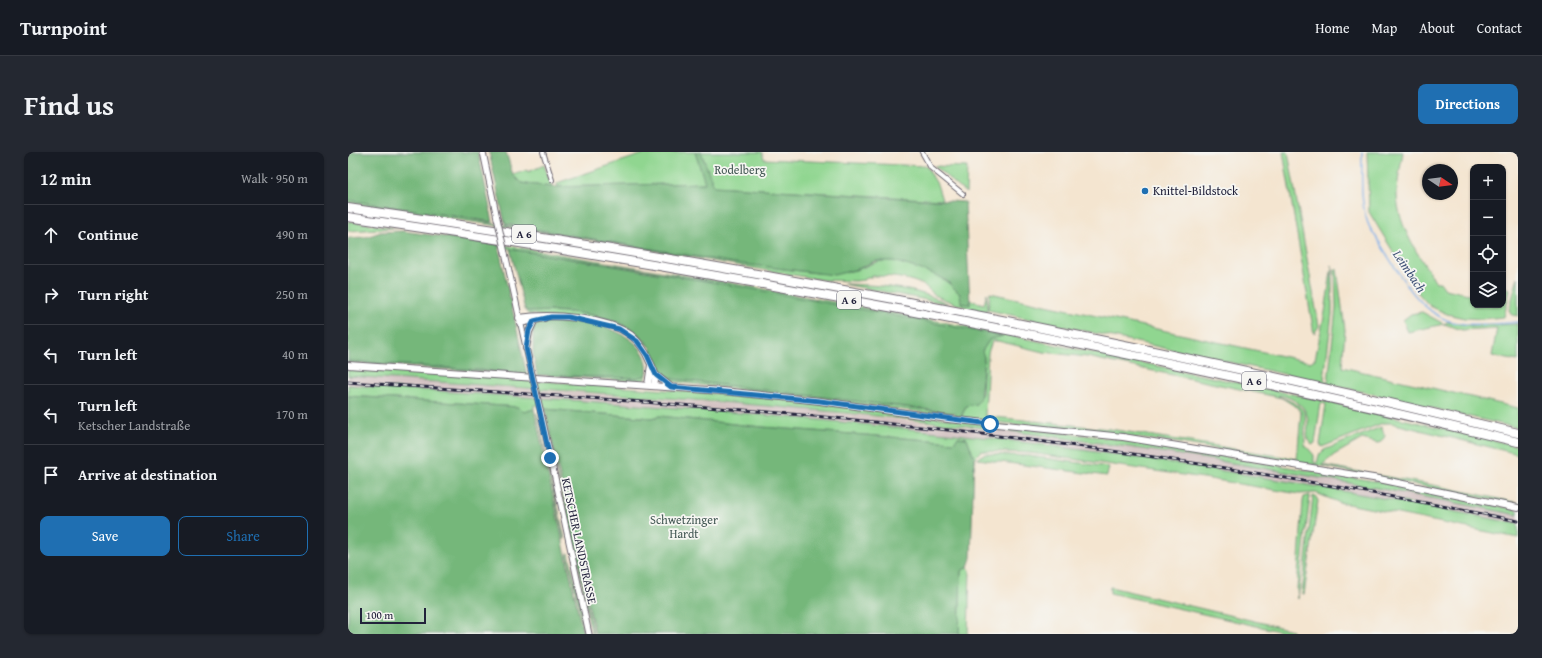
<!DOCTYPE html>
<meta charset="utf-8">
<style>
:root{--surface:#171b24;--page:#242831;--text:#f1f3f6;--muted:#9ea1a6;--line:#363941;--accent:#1f6fb2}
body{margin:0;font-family:"Gentium Book Plus",serif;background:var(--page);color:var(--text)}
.controls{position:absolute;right:12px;top:12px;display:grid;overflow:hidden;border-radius:8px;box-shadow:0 1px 3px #0004}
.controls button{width:36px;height:36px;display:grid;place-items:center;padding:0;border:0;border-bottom:1px solid var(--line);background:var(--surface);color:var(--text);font:20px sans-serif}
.compass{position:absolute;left:1074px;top:12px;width:36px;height:36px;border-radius:50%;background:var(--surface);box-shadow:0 1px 3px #0004;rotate:103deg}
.scale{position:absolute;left:12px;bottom:10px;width:66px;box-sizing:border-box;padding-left:4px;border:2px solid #22223b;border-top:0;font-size:11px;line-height:14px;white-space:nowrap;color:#22223b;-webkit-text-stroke:3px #f6f6f2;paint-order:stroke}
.stop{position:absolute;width:12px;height:12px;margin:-9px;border:3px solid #1f6fb2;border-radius:50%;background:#fff}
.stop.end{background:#1f6fb2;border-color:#fff;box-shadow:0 1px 4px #0008}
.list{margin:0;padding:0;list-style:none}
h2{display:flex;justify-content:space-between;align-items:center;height:52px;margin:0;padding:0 16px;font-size:17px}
h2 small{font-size:13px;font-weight:400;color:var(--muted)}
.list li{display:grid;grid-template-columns:26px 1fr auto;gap:12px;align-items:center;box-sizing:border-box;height:60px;padding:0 16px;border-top:1px solid var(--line)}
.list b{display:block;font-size:15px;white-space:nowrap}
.list p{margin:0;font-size:13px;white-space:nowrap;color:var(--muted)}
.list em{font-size:13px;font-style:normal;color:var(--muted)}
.actions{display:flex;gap:8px;padding:12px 16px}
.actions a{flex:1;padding:9px 0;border:1px solid var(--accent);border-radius:8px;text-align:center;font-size:14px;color:var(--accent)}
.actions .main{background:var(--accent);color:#fff}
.icon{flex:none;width:22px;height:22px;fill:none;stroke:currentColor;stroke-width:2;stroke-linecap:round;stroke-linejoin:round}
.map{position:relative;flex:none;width:1170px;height:482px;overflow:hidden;border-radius:8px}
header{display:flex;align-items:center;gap:24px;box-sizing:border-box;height:56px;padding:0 20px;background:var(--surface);border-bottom:1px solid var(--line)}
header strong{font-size:19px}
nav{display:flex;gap:22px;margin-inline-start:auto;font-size:14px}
.intro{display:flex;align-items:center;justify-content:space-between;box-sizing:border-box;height:96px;padding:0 24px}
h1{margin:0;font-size:28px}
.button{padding:10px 18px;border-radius:8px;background:var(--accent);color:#fff;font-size:14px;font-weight:700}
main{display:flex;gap:24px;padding:0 24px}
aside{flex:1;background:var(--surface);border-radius:8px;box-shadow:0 1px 3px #0004}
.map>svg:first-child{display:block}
</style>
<header>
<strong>Turnpoint</strong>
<nav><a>Home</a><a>Map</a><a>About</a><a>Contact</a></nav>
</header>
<div class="intro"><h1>Find us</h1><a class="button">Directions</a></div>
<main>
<aside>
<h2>12 min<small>Walk · 950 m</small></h2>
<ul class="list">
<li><svg class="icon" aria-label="ahead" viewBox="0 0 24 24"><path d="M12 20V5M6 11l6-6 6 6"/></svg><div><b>Continue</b></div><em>490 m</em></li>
<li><svg class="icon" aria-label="right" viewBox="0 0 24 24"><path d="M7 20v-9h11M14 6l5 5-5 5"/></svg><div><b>Turn right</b></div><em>250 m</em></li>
<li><svg class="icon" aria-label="left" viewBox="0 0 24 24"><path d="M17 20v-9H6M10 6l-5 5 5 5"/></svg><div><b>Turn left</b></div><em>40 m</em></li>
<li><svg class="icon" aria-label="left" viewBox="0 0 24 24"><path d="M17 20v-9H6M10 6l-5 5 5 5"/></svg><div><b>Turn left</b><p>Ketscher Landstraße</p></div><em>170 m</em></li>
<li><svg class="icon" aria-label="arrive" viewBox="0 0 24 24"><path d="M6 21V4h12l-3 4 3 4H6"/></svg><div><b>Arrive at destination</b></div></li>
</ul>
<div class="actions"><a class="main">Save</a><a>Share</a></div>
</aside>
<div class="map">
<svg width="1170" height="482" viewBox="0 0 1170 482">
<rect width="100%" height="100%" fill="#f6f6f2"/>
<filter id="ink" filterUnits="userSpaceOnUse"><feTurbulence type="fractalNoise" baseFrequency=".025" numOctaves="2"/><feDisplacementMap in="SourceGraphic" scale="8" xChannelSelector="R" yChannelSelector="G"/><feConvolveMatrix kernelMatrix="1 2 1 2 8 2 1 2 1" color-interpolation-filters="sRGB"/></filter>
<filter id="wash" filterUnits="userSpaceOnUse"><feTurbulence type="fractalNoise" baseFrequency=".012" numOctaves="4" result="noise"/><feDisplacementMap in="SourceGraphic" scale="16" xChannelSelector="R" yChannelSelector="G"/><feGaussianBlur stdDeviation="0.9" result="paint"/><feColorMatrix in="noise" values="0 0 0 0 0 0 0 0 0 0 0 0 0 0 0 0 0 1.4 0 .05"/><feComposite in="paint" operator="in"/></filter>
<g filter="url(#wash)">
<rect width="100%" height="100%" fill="#f4e5d0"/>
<!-- industrial -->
<path fill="#d2bfc0" d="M0 224 440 256 690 283 887 311 1089 347 1170 363V372L928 327 689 292 439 265 0 233Z"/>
<!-- green -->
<path fill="#90d690" stroke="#597c66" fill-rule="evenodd" d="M301 0H347L358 31 210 35 209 31Z
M353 0H414L416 7 578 14 589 32 594 48 365 34Z
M935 0H940L971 174 966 182Z
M1019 0H1055C1053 14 1049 29 1049 43 1050 75 1071 104 1088 130H1092L1097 137 1125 143V153H1155V134L1162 137 1156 165 1134 167 1116 166 1099 162 1082 154 1071 142 1021 60Z
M196 13 204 35 173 31 165 23 179 18 180 20Z
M586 14 619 15 618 41Z
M0 48C154 71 306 101 460 120 478 122 490 122 508 118 522 114 528 107 545 109 559 111 588 121 599 130 607 136 614 145 622 153V148L636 152 639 141V158C632 162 596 148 587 143 581 139 581 135 571 131 555 125 540 124 523 124V126H519L516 128 508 129 475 128 230 86 0 51Z
M0 69 49 76 0 79Z
M150 92 395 133 637 178 638 181 298 118 150 95Z
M984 113V162L976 228 980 230 988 156 987 117H989L997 178 994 215 1170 256V276L973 230 640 158 642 141 962 210 967 207 977 160Z
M1170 125V164L1164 163 1161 158Z
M495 132C529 133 569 135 600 152Z
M175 156 182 160C223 158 274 161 301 194 290 189 283 179 272 174L180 162Z
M1074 160 1096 172 1099 170 1127 174 1170 172V209L1144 204 1149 176 1114 178 1096 172 1060 180 1055 168 1063 162Z
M641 179 973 248 1170 294V302L1043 271H1035L974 295 972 292 978 252 973 251 967 291 964 293 959 287C959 282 960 277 960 271 960 254 946 246 931 243L930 244C967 258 955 261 957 293L966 303V311H969L971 303 976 298 1033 275 1037 284 1033 290 1030 291 1014 287 986 303 974 313 1095 335 1170 351V353L973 314 832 291 613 266 618 254 628 252 634 241 636 205 633 200 642 187 655 184 639 181ZM644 189H650L695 200 739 205 934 246 950 256 953 261 949 307 762 277 637 264 640 201Z
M303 197 314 219 325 227 604 261V264L320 229C312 226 299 205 303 197Z
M784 197 922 227 1170 284V286L783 200Z
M0 209 159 220 178 219 179 223 0 211Z
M0 215 415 245 769 287 1026 329 1170 358V363C970 323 770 290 567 268 379 248 189 237 0 224Z
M189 223 289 226 299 223 296 228 286 229Z
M0 233C203 247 406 259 608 282 797 304 984 335 1170 372V386L990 350 968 341 951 342 856 326 682 301 633 299 628 304 626 317V306L619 286 610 285 606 290 414 275 312 264 304 266 197 257 196 254 186 253V257L176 260 171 255 0 244Z
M189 261 217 387 216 388Z
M195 261H196L225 391 221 376Z
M638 302 681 304 761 315 759 324 630 307 632 304Z
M962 343 950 447 949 437 955 349 956 345Z
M965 344 968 345 970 349 956 442H954Z
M219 401 221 402 239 482H237Z
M228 403 243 471 245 482H244L241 471Z
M620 415 622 418 620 482H611L613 419Z
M762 435 944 478V482L762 441Z"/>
<!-- forest -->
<path fill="#74b77a" stroke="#4b6c5a" d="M0 0H130L145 70 0 48Z
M141 0H158L165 23 173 31 204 35 357 31 347 0H353L366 34 617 50 622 153 613 151 612 142 599 129 583 121 545 109H527L510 117 486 123 386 111 157 72Z
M54 79 150 92 178 219 159 220 0 209V86L18 85 33 80Z
M162 97 394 135 655 184 642 187 634 199 636 205 632 248 628 252 618 254 613 265H607V261L325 227C312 223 310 208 303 196 297 187 288 179 278 174 259 163 226 160 204 159 195 159 185 161 177 158Z
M200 167C232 166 306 178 299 223L289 226 189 223 185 202V176L190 170Z
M0 244 171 255 176 260 186 257 235 482H0Z
M197 257 304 266 312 264 414 275 606 290 610 285 619 286 626 306 623 406 620 415 613 419 611 482H247Z"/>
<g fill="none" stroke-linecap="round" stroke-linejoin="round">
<!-- stream -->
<path stroke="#7baee8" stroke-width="1.5" d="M1014 0C1014 25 1011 53 1022 76 1044 107 1068 164 1109 171 1128 174 1150 172 1170 170"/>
</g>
</g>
<g filter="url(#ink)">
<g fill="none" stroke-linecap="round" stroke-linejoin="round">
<defs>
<path id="minor" d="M195 0 204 28
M574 0 583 16 615 42"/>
<path id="tertiary" d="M135 0 149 66
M157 101 184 222
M193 261 241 482"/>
<path id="secondary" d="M171 166C202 161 257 165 283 183 291 190 297 198 301 208 306 218 309 222 306 234
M172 171 196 166
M178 196 181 180 186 169
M0 213 375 239 472 249 600 267 775 285 1031 327 1170 356
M308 223 323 235
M300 233 303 213"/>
<path id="motorway" d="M0 56C393 113 783 188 1170 281
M0 65C393 122 784 197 1170 290"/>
</defs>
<!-- minor casing -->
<use href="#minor" stroke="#6c666f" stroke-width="6"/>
<!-- tertiary casing -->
<use href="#tertiary" stroke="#6c666f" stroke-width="7"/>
<!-- secondary casing -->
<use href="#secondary" stroke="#6c666f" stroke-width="8"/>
<!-- motorway casing -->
<use href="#motorway" stroke="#6c666f" stroke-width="10"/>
<!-- minor -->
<use href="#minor" stroke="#fff" stroke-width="4"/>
<!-- tertiary -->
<use href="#tertiary" stroke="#fff" stroke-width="5"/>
<!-- secondary -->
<use href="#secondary" stroke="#fff" stroke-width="6"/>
<!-- motorway -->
<use href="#motorway" stroke="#fff" stroke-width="8"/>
<defs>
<path id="rail" d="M0 230C175 242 351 252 526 270 742 292 957 326 1170 369"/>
</defs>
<!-- rail casing -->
<use href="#rail" stroke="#22223b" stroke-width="3"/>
<!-- rail -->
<use href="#rail" stroke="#f6f6f2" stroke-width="1.5" stroke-dasharray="4.5" stroke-linecap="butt"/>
<defs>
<path id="tertiary-bridge" d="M149 66 157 101
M184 222 193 261"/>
</defs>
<!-- tertiary-bridge casing -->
<use href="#tertiary-bridge" stroke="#6c666f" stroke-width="7" stroke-linecap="butt"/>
<!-- tertiary-bridge -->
<use href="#tertiary-bridge" stroke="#fff" stroke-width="5"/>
</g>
</g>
<g fill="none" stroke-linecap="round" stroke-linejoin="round" filter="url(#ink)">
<!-- route -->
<path stroke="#1f6fb2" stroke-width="5" d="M202 306 178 196 181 178 186 169 203 165H220L271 177 289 189 299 203 308 223 323 235 472 249 642 272"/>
</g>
<!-- markers -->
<circle fill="#1f6fb2" stroke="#f6f6f2" stroke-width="1.5" cx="797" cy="39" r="4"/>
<g text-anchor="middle" stroke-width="3.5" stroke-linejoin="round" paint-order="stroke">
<!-- shield labels -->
<g fill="#f6f6f2" stroke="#626272" stroke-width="1">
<rect x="164" y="73" width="24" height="18" rx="3"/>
<rect x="489" y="139" width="24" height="18" rx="3"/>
<rect x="894" y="220" width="24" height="18" rx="3"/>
</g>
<g font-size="11" font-weight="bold" fill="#22223b">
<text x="176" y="86">A 6</text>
<text x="501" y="152">A 6</text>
<text x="906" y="233">A 6</text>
</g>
<!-- park labels -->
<g font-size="12" fill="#435854" stroke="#f6f6f2">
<text x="392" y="22">Rodelberg</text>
<text x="336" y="372">Schwetzinger<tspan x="336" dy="14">Hardt</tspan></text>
</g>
<!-- poi labels -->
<g font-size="12" fill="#22223b" stroke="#f6f6f2" text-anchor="start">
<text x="805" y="43">Knittel-Bildstock</text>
</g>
<!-- street labels -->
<g font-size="12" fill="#22223b" stroke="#f6f6f2">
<text transform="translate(231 389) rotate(78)" y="4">KETSCHER LANDSTRASSE</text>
</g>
<!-- water labels -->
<g font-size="13" font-style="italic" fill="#415378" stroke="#f6f6f2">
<text transform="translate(1062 119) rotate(56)" y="5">Leimbach</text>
</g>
</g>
</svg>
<div class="controls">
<button>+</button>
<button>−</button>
<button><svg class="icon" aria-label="locate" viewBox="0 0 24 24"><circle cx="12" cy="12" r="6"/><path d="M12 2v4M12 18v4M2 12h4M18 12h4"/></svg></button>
<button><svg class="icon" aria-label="layers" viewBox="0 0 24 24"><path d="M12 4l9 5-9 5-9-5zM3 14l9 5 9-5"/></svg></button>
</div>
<svg class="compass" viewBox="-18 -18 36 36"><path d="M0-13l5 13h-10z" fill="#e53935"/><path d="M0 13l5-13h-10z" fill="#9ea1a6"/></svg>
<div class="scale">100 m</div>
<div class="stop" style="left:642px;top:272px"></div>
<div class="stop end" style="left:202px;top:306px"></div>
</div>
</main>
